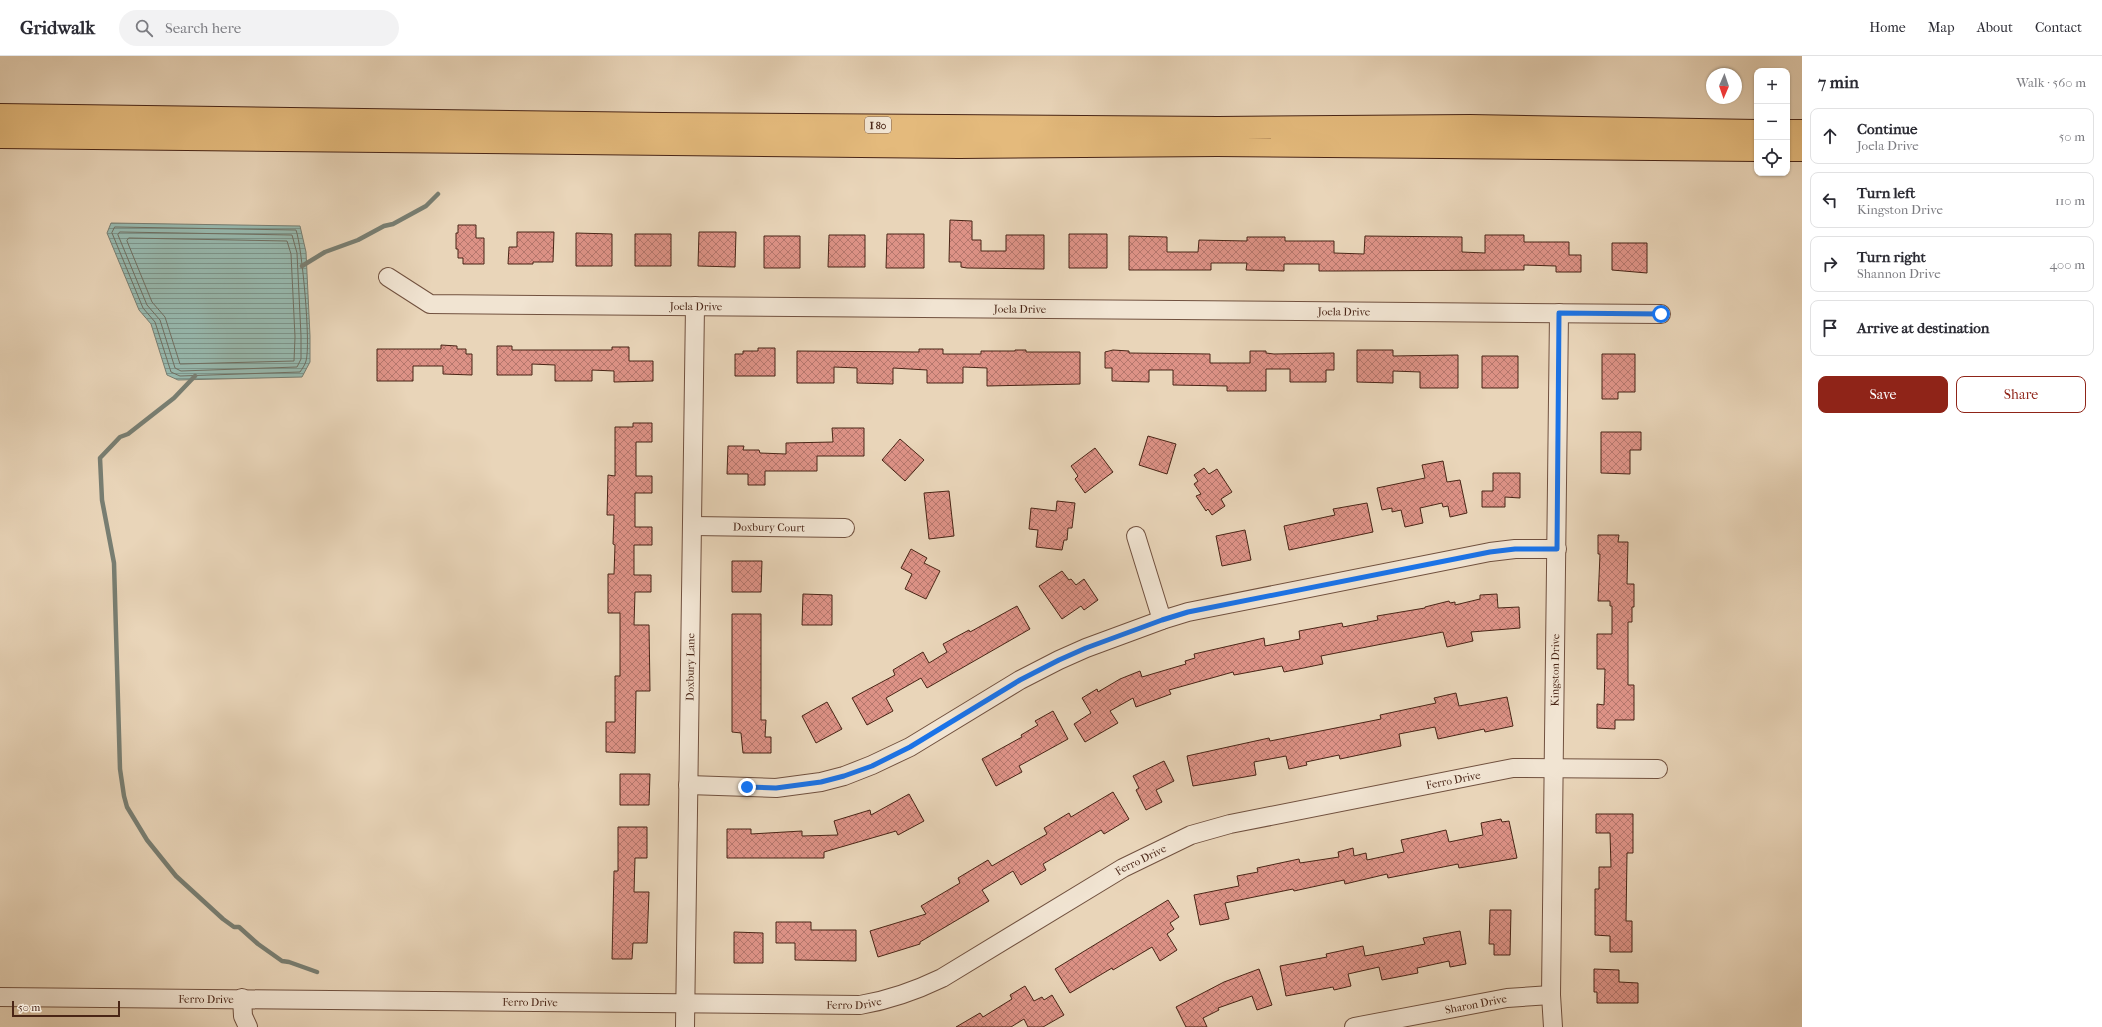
<!DOCTYPE html>
<meta charset="utf-8">
<style>
:root{--surface:#fff;--page:#f2f2f3;--text:#2b2b33;--muted:#7c7c81;--line:#e1e1e2;--accent:#8f2418}
body{margin:0;font-family:"IM FELL French Canon",serif;background:var(--page);color:var(--text)}
.controls{position:absolute;right:12px;top:12px;display:grid;overflow:hidden;border-radius:8px;box-shadow:0 1px 3px #0004}
.controls button{width:36px;height:36px;display:grid;place-items:center;padding:0;border:0;border-bottom:1px solid var(--line);background:var(--surface);color:var(--text);font:20px sans-serif}
.compass{position:absolute;left:1706px;top:12px;width:36px;height:36px;border-radius:50%;background:var(--surface);box-shadow:0 1px 3px #0004;rotate:182deg}
.scale{position:absolute;left:12px;bottom:10px;width:108px;box-sizing:border-box;padding-left:4px;border:2px solid #492516;border-top:0;font-size:11px;line-height:14px;white-space:nowrap;color:#492516;-webkit-text-stroke:3px #f1e4d2;paint-order:stroke}
.stop{position:absolute;width:12px;height:12px;margin:-9px;border:3px solid #1a73e8;border-radius:50%;background:#fff}
.stop.end{background:#1a73e8;border-color:#fff;box-shadow:0 1px 4px #0008}
.list{margin:0;padding:0;list-style:none}
h2{display:flex;justify-content:space-between;align-items:center;height:52px;margin:0;padding:0 16px;font-size:17px}
h2 small{font-size:13px;font-weight:400;color:var(--muted)}
.list li{display:grid;grid-template-columns:26px 1fr auto;gap:12px;align-items:center;box-sizing:border-box;height:56px;margin:0 8px 8px;padding:0 8px;border:1px solid var(--line);border-radius:8px}
.list b{display:block;font-size:15px;white-space:nowrap}
.list p{margin:0;font-size:13px;white-space:nowrap;color:var(--muted)}
.list em{font-size:13px;font-style:normal;color:var(--muted)}
.actions{display:flex;gap:8px;padding:12px 16px}
.actions a{flex:1;padding:9px 0;border:1px solid var(--accent);border-radius:8px;text-align:center;font-size:14px;color:var(--accent)}
.actions .main{background:var(--accent);color:#fff}
.icon{flex:none;width:22px;height:22px;fill:none;stroke:currentColor;stroke-width:2;stroke-linecap:round;stroke-linejoin:round}
.map{position:relative;flex:none;width:1802px;height:971px;overflow:hidden}
header{display:flex;align-items:center;gap:24px;box-sizing:border-box;height:56px;padding:0 20px;background:var(--surface);border-bottom:1px solid var(--line)}
header strong{font-size:19px}
nav{display:flex;gap:22px;margin-inline-start:auto;font-size:14px}
.search{width:280px;height:36px;background:var(--page);display:flex;align-items:center;gap:10px;box-sizing:border-box;padding:0 14px;border-radius:22px;color:var(--muted);font-size:15px}
main{display:flex}
aside{flex:1;background:var(--surface)}
.map>svg:first-child{display:block}
</style>
<header>
<strong>Gridwalk</strong>
<div class="search"><svg class="icon" aria-label="search" viewBox="0 0 24 24"><circle cx="10" cy="10" r="6"/><path d="M15 15l6 6"/></svg>Search here</div>
<nav><a>Home</a><a>Map</a><a>About</a><a>Contact</a></nav>
</header>
<main>
<div class="map">
<svg width="1802" height="971" viewBox="0 0 1802 971">
<defs>
<pattern id="water-rules" width="6" height="5" patternUnits="userSpaceOnUse"><rect width="6" height="5" fill="#97b9af"/><path d="M0 2.5h6" fill="none" stroke="#7d968d"/></pattern>
<pattern id="building-cross-hatch" width="8" height="8" patternUnits="userSpaceOnUse"><rect width="8" height="8" fill="#dd9286"/><path d="M0 0l8 8M0 8l8-8" fill="none" stroke="#b5776d"/></pattern>
</defs>
<rect width="100%" height="100%" fill="#e9d5b9"/>
<filter id="stains"><feTurbulence type="fractalNoise" baseFrequency=".005" numOctaves="4"/><feColorMatrix values="0 0 0 0 .2 0 0 0 0 .09 0 0 0 0 .02 0 0 0 .5 -.17"/></filter>
<radialGradient id="worn" r=".72"><stop offset=".6" stop-color="#630" stop-opacity="0"/><stop offset="1" stop-color="#630" stop-opacity=".3"/></radialGradient>
<!-- water -->
<path fill="url(#water-rules)" stroke="#787e72" d="M111 167 300 170 306 196 310 280V306L302 321 178 324 167 319 151 268 139 254 107 177Z"/>
<g fill="none" stroke-linecap="round" stroke-linejoin="round">
<!-- shore -->
<path stroke="#706f62" stroke-width="1" d="M115 171 296 174C302 190 311 289 306 305 305 309 302 313 300 316L180 320 171 316 155 266 143 252 112 177Z
M120 176 292 179 297 197 301 280V303L297 311 181 315 175 312 160 264 147 249 118 179Z
M129 182 287 185 291 198 295 281 294 305 180 308 165 261 152 246 127 185Z"/>
<!-- stream -->
<path stroke="#787e72" stroke-width="4.5" d="M302 210 325 196 358 184 384 170 393 168 426 150 438 138
M195 320 174 342 128 378 120 381 100 402 102 444 114 507 120 713 124 740 127 751 147 784 176 820 223 863 234 871H239L258 888 282 905 289 906 317 916"/>
</g>
<!-- building -->
<path fill="url(#building-cross-hatch)" stroke="#492516" d="M950 164 972 165V184H981V195H1006V179H1044V213L967 212 961 211V206H949Z
M458 169H476V182H484V208H463V202H458V193H456V177H458Z
M517 176H554L553 206H533V208H508L509 191H517Z
M699 176H736L735 211 698 210Z
M576 177 612 178V210H576Z
M635 178H671V210H635Z
M887 178H924V212H886Z
M1069 178H1107V212H1069Z
M829 179H865V211H828Z
M1485 179H1524V186H1569V199H1581V216H1556V210L1524 209V214L1336 215H1319V208H1284V215L1246 214 1247 207H1211V214H1129V180L1167 181V196H1198L1199 184 1247 185V181H1285V185H1334V197L1364 198 1365 180 1462 181V196L1485 197Z
M764 180H800V212H764Z
M1612 187H1647V217L1612 214Z
M441 289 457 290V293H466V298H472V319L443 318V310H413V325H377V293H441Z
M497 290H512V294H612V291H629V305H653V325L614 326V315L592 314V325H555V309L532 308V319H497Z
M758 292H775V320H735V298H743V295H758Z
M919 293H943V298H981V295H1015V294H1026V296H1080V328L987 330V312L963 311V327H927V314L893 312V328L857 327V312L834 311V327H797V295L919 296Z
M1113 294 1129 295V297L1210 298V307H1250V295H1266V297L1274 298 1334 297V314H1326V326H1290V313H1266V335H1227V330L1173 329V314H1149V326L1112 325V312H1105V296Z
M1357 294H1393V300L1458 299V332H1420V316L1393 315V327L1357 326Z
M1602 298H1635V336H1618V343H1602Z
M1482 300H1518V332H1482Z
M633 367H652V386H636V420H652V437H635V471H652V489H634V519H651V536H635L634 569H649L650 635H636L635 697 606 696V666H615V620H620V557H608V518H614L615 489 613 488 614 459H607L608 419 615 420V371H633Z
M832 372H864V400H817V415H765V429H748V418H727L728 390H744L743 394H759L760 397 786 398V387L833 386Z
M1601 376H1641V394H1630V418L1601 417Z
M1148 380 1176 388 1167 418 1139 409Z
M900 383 924 404 905 425 882 404Z
M1095 392 1113 416 1085 437 1075 423 1078 420 1071 410Z
M1443 405 1447 426 1460 424 1467 457 1450 461 1448 450 1443 451 1442 447 1420 452 1423 467 1405 471 1401 454 1392 456V452L1382 454 1377 432 1425 422 1422 409Z
M1204 412 1209 418 1217 413 1232 436 1221 443 1225 450 1212 459 1208 453 1206 455 1196 440 1201 438 1194 428 1198 425 1194 419Z
M1493 417H1520V442L1505 441V451H1482V435H1493Z
M949 435 954 480 929 483 924 437Z
M1057 445 1075 447 1072 472H1068L1067 484H1064L1062 494 1036 491 1038 474 1029 473 1031 452 1056 455Z
M1367 447 1373 476 1289 494 1284 470 1335 459 1333 453Z
M1245 474 1251 504 1222 510 1216 480Z
M1598 479H1619L1618 486H1628L1627 528H1634V551H1632V566H1628V629H1634V664H1615V673L1597 672V648L1604 649 1605 613H1597V578H1612V550H1610V545H1598L1600 498H1598Z
M911 493 927 502 924 507 940 515 926 543 905 533 912 518 901 512Z
M732 505H762L761 536H732Z
M1062 515 1069 524 1071 523 1076 529 1084 523 1098 544 1084 554 1081 550 1062 563 1039 530Z
M803 538 832 539V569H802Z
M1497 538 1498 552 1519 551 1520 572 1471 576 1473 585 1447 591 1443 576 1321 600 1323 608 1284 616 1282 610 1234 619 1233 616 1169 634 1171 638 1136 651 1133 642 1110 655 1118 667 1085 686 1074 668 1091 657 1082 642 1097 633 1098 636 1120 623 1140 615 1142 621 1186 608 1185 605 1195 602 1194 598 1264 582 1265 590 1300 583 1299 575 1342 567 1343 571 1378 564 1377 560 1425 552V551L1449 545 1450 547 1455 546V549L1480 543V539Z
M1017 550 1030 573 927 632 921 622 886 642 893 655 867 669 852 642 895 619 893 614 923 596 929 607 947 596 943 588 969 574 970 576Z
M732 558H761V664H766L765 681H771V697H743L741 677 732 676Z
M1456 637 1459 650 1507 641 1513 670 1485 676 1484 673 1438 683 1435 671 1399 678 1401 690 1340 703 1339 699 1306 706 1307 709 1289 713 1286 700 1254 706 1256 719 1193 730 1187 700 1269 682 1270 685 1381 663 1380 659 1436 647 1434 642Z
M827 646 842 673 816 687 802 660Z
M1053 655 1068 683 1019 710 1022 716 996 730 982 703 1022 681 1021 679 1038 669 1035 665Z
M1164 705 1174 725 1156 734 1162 746 1146 754 1136 734 1139 732 1133 720Z
M620 718H650L649 749H620Z
M1113 736 1129 763 1104 778 1101 774 1043 808 1046 814 1021 829 1013 815 982 834 989 845 920 886V888L878 901 870 875 926 858 921 850 960 827 958 822 988 804 992 810 1047 778 1044 772 1069 757 1071 761Z
M909 738 924 765 898 779 896 775 824 796V802H727V773H751V778L802 775V780L838 779 834 765 870 754 871 759Z
M1596 758H1633V797H1627L1626 865H1632V896H1610V880L1595 879V833H1599V811H1611L1610 777H1596Z
M1501 763 1502 766 1509 765 1517 802 1459 812 1458 808 1388 822 1387 818 1345 828 1344 824 1294 835 1293 833 1225 847 1229 863 1200 869 1194 839 1239 830 1237 820 1258 816 1257 812 1299 803 1300 807 1339 801 1338 796 1353 792 1354 800 1366 797 1367 804 1404 796 1401 784 1429 778 1446 774 1449 786 1483 779 1481 767Z
M618 771H647V802H635L634 836H649L647 887H633L632 903H612L614 815H618Z
M1168 844 1179 861 1170 867 1174 873 1167 878 1177 894 1160 905 1152 891 1113 914 1112 912 1070 937 1055 913Z
M1490 854H1511L1510 899H1494V888H1489Z
M776 866H811V874H856V905L795 904V887H776Z
M1460 875 1466 908 1450 911 1449 905 1417 912 1418 917 1382 924 1379 911 1348 918 1351 930 1334 934 1333 931 1286 940 1280 910 1327 901 1326 898 1363 890 1365 900 1425 888 1423 882Z
M734 876 763 877V907H734Z
M1259 913 1272 949 1257 954 1252 940 1218 952 1219 954 1203 962 1207 971H1186L1176 951 1224 926Z
M1594 913 1619 914V926L1638 927V947H1597V936H1594Z
M1025 930 1034 945 1042 941 1044 944 1052 939 1064 959 1043 971H1028L1024 963 1011 971H956L980 957 983 961 1012 943 1010 939Z"/>
<g fill="none" stroke-linecap="round" stroke-linejoin="round">
<defs>
<g id="minor">
<path id="s1" d="M388 221 430 248 1661 258"/>
<path id="s2" d="M693 470 845 472"/>
<path d="M1136 480 1162 564"/>
<path d="M688 729 776 732 821 726 844 720 872 709 910 691 1020 624 1059 604 1086 592 1162 564 1188 556 1490 496 1515 493H1557"/>
<path id="s3" d="M0 941 860 949C890 944 915 935 942 922L1123 812 1191 779 1230 768 1513 712 1658 713"/>
<path d="M242 942 243 960 248 971"/>
<path id="s4" d="M685 971 695 250"/>
<path id="s5" d="M1354 971 1507 942 1551 939"/>
<path id="s6" d="M1553 971 1551 939 1559 257"/>
</g>
<path id="highway" d="M0 59 662 68 1218 72 1470 70 1757 75
M1787 75H1802
M0 81 959 91 1217 89 1757 94
M1787 94H1802"/>
</defs>
<!-- minor casing -->
<use href="#minor" stroke="#71513f" stroke-width="20"/>
<!-- highway casing -->
<use href="#highway" stroke="#492516" stroke-width="24"/>
<!-- minor -->
<use href="#minor" stroke="#f1e4d2" stroke-width="18"/>
<!-- highway -->
<use href="#highway" stroke="#e4ba7c" stroke-width="22"/>
</g>
<g fill="none" stroke-linecap="round" stroke-linejoin="round">
<!-- route -->
<path stroke="#1a73e8" stroke-width="5" d="M747 731 776 732 821 726 844 720 872 710 910 691 1020 624 1059 604 1086 592 1162 564 1188 556 1490 496 1515 493H1557L1559 257 1661 258"/>
</g>
<g text-anchor="middle" stroke-width="4" stroke-linejoin="round" paint-order="stroke">
<!-- shield labels -->
<rect fill="#f1e4d2" stroke="#7b5e4e" stroke-width="1" x="865" y="61" width="26" height="16" rx="3"/>
<g font-size="10" font-weight="bold" fill="#492516">
<text x="878" y="73">I 80</text>
</g>
<!-- street labels -->
<g font-size="11" fill="#492516" stroke="#f1e4d2">
<text dy="4" stroke="none"><textPath href="#s1" startOffset="316">Joela Drive</textPath></text>
<text dy="4" stroke="none"><textPath href="#s1" startOffset="640">Joela Drive</textPath></text>
<text dy="4" stroke="none"><textPath href="#s1" startOffset="964">Joela Drive</textPath></text>
<text dy="4" stroke="none"><textPath href="#s2" startOffset="76">Doxbury Court</textPath></text>
<text dy="4" stroke="none"><textPath href="#s4" startOffset="360">Doxbury Lane</textPath></text>
<text dy="4" stroke="none"><textPath href="#s6" startOffset="357">Kingston Drive</textPath></text>
<text dy="4" stroke="none"><textPath href="#s3" startOffset="1502">Ferro Drive</textPath></text>
<text dy="4" stroke="none"><textPath href="#s3" startOffset="1178">Ferro Drive</textPath></text>
<text dy="4" stroke="none"><textPath href="#s3" startOffset="206">Ferro Drive</textPath></text>
<text dy="4" stroke="none"><textPath href="#s3" startOffset="530">Ferro Drive</textPath></text>
<text dy="4" stroke="none"><textPath href="#s3" startOffset="854">Ferro Drive</textPath></text>
<text dy="4" stroke="none"><textPath href="#s5" startOffset="124">Sharon Drive</textPath></text>
</g>
</g>
<rect width="100%" height="100%" filter="url(#stains)"/>
<rect width="100%" height="100%" fill="url(#worn)"/>
</svg>
<div class="controls">
<button>+</button>
<button>−</button>
<button><svg class="icon" aria-label="locate" viewBox="0 0 24 24"><circle cx="12" cy="12" r="6"/><path d="M12 2v4M12 18v4M2 12h4M18 12h4"/></svg></button>
</div>
<svg class="compass" viewBox="-18 -18 36 36"><path d="M0-13l5 13h-10z" fill="#e53935"/><path d="M0 13l5-13h-10z" fill="#7c7c81"/></svg>
<div class="scale">50 m</div>
<div class="stop" style="left:1661px;top:258px"></div>
<div class="stop end" style="left:747px;top:731px"></div>
</div>
<aside>
<h2>7 min<small>Walk · 560 m</small></h2>
<ul class="list">
<li><svg class="icon" aria-label="ahead" viewBox="0 0 24 24"><path d="M12 20V5M6 11l6-6 6 6"/></svg><div><b>Continue</b><p>Joela Drive</p></div><em>50 m</em></li>
<li><svg class="icon" aria-label="left" viewBox="0 0 24 24"><path d="M17 20v-9H6M10 6l-5 5 5 5"/></svg><div><b>Turn left</b><p>Kingston Drive</p></div><em>110 m</em></li>
<li><svg class="icon" aria-label="right" viewBox="0 0 24 24"><path d="M7 20v-9h11M14 6l5 5-5 5"/></svg><div><b>Turn right</b><p>Shannon Drive</p></div><em>400 m</em></li>
<li><svg class="icon" aria-label="arrive" viewBox="0 0 24 24"><path d="M6 21V4h12l-3 4 3 4H6"/></svg><div><b>Arrive at destination</b></div></li>
</ul>
<div class="actions"><a class="main">Save</a><a>Share</a></div>
</aside>
</main>
